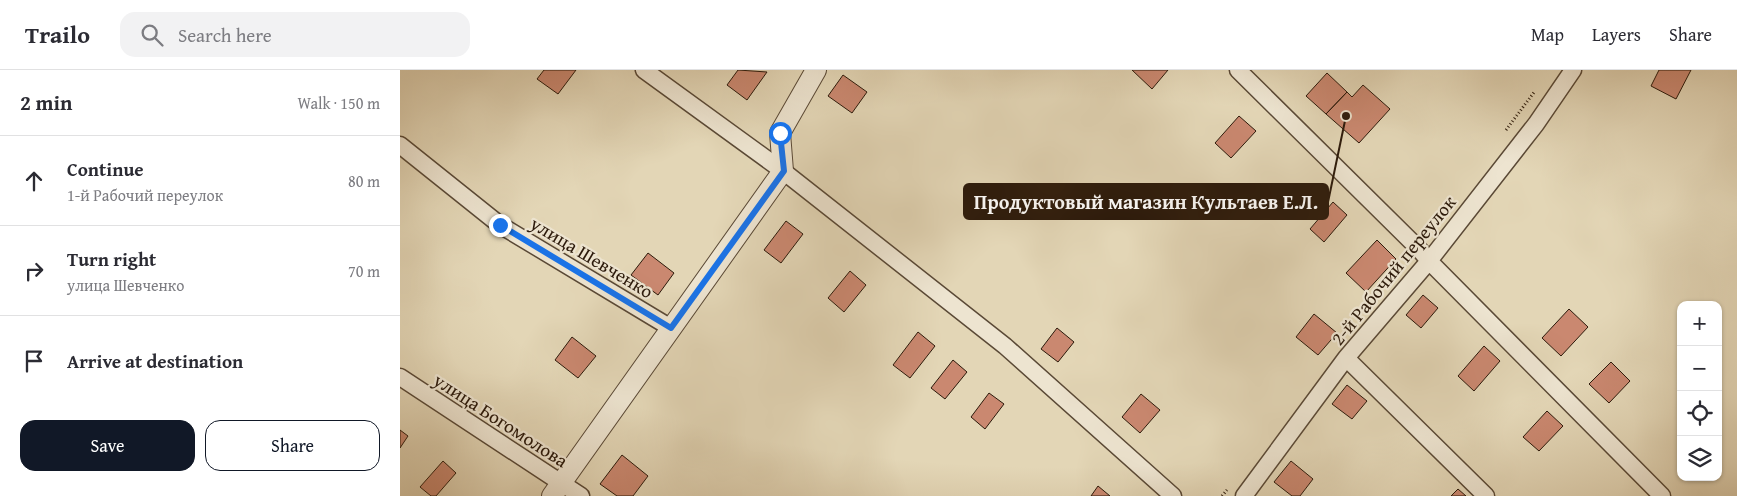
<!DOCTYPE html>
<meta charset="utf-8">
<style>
:root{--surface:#fff;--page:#f2f2f3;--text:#2b2b33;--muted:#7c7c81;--line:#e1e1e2;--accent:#111827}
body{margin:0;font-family:"Gentium Book Plus",serif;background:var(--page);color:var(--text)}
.controls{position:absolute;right:15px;bottom:15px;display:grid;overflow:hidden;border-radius:10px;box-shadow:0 1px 4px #0004}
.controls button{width:45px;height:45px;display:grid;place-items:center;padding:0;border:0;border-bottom:1px solid var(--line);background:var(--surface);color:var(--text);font:25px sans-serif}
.stop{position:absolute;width:15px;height:15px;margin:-11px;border:4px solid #1a73e8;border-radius:50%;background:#fff}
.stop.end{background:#1a73e8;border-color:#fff;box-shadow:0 1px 5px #0008}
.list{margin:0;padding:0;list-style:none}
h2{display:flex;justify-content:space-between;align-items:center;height:65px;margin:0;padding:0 20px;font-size:21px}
h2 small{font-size:16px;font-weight:400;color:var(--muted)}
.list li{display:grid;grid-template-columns:32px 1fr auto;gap:15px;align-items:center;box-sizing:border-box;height:90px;padding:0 20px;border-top:1px solid var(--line)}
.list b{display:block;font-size:19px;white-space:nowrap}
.list p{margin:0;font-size:16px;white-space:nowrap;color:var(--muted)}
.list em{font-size:16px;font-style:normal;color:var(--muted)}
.actions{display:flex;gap:10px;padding:15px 20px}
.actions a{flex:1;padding:11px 0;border:1px solid var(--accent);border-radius:15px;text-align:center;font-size:18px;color:var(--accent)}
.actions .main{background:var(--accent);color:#fff}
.icon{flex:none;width:28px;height:28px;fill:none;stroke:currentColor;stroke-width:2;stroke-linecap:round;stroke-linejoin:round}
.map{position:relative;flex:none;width:1337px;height:426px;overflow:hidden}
header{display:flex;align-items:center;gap:30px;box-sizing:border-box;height:70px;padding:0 25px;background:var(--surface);border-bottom:1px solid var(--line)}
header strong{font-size:24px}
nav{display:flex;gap:28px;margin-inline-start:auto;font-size:18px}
.search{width:350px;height:45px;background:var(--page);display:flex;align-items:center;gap:12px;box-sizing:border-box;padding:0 18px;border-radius:15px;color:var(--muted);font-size:19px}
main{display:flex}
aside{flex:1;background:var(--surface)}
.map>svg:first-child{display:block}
</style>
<header>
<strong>Trailo</strong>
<div class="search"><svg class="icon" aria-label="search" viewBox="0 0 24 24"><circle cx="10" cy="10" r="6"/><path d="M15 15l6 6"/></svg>Search here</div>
<nav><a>Map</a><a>Layers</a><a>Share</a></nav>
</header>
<main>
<aside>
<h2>2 min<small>Walk · 150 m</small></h2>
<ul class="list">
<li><svg class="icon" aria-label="ahead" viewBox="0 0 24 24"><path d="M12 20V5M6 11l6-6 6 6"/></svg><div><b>Continue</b><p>1-й Рабочий переулок</p></div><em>80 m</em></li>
<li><svg class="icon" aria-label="right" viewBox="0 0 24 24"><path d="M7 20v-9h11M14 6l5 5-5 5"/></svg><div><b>Turn right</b><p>улица Шевченко</p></div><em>70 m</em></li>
<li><svg class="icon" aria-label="arrive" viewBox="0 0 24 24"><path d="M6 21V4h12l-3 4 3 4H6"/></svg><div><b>Arrive at destination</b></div></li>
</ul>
<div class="actions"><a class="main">Save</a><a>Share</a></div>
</aside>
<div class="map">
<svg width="1337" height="426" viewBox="0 0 1337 426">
<rect width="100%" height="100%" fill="#e3d6b6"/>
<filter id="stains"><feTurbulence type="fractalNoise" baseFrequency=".004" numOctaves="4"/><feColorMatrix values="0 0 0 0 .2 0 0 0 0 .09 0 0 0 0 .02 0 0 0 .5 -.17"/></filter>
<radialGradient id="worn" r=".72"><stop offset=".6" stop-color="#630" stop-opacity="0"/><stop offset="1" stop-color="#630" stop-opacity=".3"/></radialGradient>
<!-- building -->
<path fill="#ca8870" stroke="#2c1a0b" d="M144 0H176L158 24 137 9Z
M338 0 367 2 347 30 327 15Z
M732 0H768L752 19Z
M1259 0H1291L1276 29 1251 16Z
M927 3 947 22 926 44 906 26Z
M443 5 467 22 452 43 428 26Z
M963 15 990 39 959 73 926 44 947 22 952 27Z
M839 46 856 61 831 88 815 73Z
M933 132 947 145 924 172 910 159Z
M386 151 403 164 381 193 364 180Z
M977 170 996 189 966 222 946 203Z
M248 183 274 203 258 225 231 205Z
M450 201 466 215 444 242 428 228Z
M1023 225 1038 238 1021 258 1006 245Z
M1169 239 1188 257 1161 286 1142 268Z
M914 244 937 263 918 285 896 267Z
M657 258 674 272 658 292 641 279Z
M518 262 535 276 510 308 493 295Z
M172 267 196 286 178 308 155 290Z
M1084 276 1100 291 1074 321 1058 306Z
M553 290 567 302 545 329 531 318Z
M1211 292 1230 311 1209 333 1189 314Z
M947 315 967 331 952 349 932 334Z
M589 323 604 334 585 359 571 347Z
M741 324 760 340 740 363 722 347Z
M1147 341 1163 356 1139 381 1123 367Z
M0 360 8 366 0 378Z
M222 385 248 406 233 426H217L200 414Z
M43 391 56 403 36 426H31L20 417Z
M891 391 913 409 900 426H892L874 412Z
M698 416 710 426H691Z
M1058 419 1066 426H1051Z"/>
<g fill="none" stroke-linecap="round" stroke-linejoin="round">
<defs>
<path id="minor" d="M244 0 383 101 605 276 773 426
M838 0 1019 179 1029 191 1262 426
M0 75 100 155 271 258
M946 288 1086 426
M0 307 181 426
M844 426 946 288 1029 191 1136 54 1173 0"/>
<path id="tertiary" d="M152 426 383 101 380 63 416 0"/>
</defs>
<!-- minor casing -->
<use href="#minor" stroke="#5a4936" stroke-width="19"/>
<!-- tertiary casing -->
<use href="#tertiary" stroke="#5a4936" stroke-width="22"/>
<!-- path -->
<path stroke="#2c1a0b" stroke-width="3" stroke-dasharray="1 2.5" stroke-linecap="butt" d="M1106 60 1135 21
M822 426 827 420"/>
<!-- minor -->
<use href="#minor" stroke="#ede4d0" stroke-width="16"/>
<!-- tertiary -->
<use href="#tertiary" stroke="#ede4d0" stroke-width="20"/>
</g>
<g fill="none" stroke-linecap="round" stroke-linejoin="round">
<!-- route -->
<path stroke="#1a73e8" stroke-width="6" d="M100 155 271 258 384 101 380 63"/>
</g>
<g text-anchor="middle" stroke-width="4.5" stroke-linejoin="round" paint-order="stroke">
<!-- street labels -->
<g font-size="19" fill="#2c1a0b" stroke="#ede4d0">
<text transform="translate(192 187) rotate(31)" y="7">улица Шевченко</text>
<text transform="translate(993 200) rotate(-51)" y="7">2-й Рабочий переулок</text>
<text transform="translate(101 350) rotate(33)" y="7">улица Богомолова</text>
</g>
</g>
<!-- callouts -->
<path fill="none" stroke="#2c1a0b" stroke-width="2" d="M946 46L928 132"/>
<circle fill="#2c1a0b" stroke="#ede4d0" stroke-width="2" cx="946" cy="46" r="5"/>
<rect fill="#2c1a0b" stroke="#2c1a0b" stroke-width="2" x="564" y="114" width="364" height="35" rx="5"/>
<g font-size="20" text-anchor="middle" font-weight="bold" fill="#fff">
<text x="746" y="139">Продуктовый магазин Культаев Е.Л.</text>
</g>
<rect width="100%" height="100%" filter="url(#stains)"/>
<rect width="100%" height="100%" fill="url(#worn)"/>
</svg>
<div class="controls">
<button>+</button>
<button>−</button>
<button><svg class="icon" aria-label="locate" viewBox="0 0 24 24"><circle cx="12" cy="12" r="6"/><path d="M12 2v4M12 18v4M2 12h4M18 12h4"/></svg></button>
<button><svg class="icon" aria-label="layers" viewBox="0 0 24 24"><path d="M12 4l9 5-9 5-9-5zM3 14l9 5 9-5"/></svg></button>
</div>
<div class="stop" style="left:380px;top:63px"></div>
<div class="stop end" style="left:100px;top:155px"></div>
</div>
</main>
